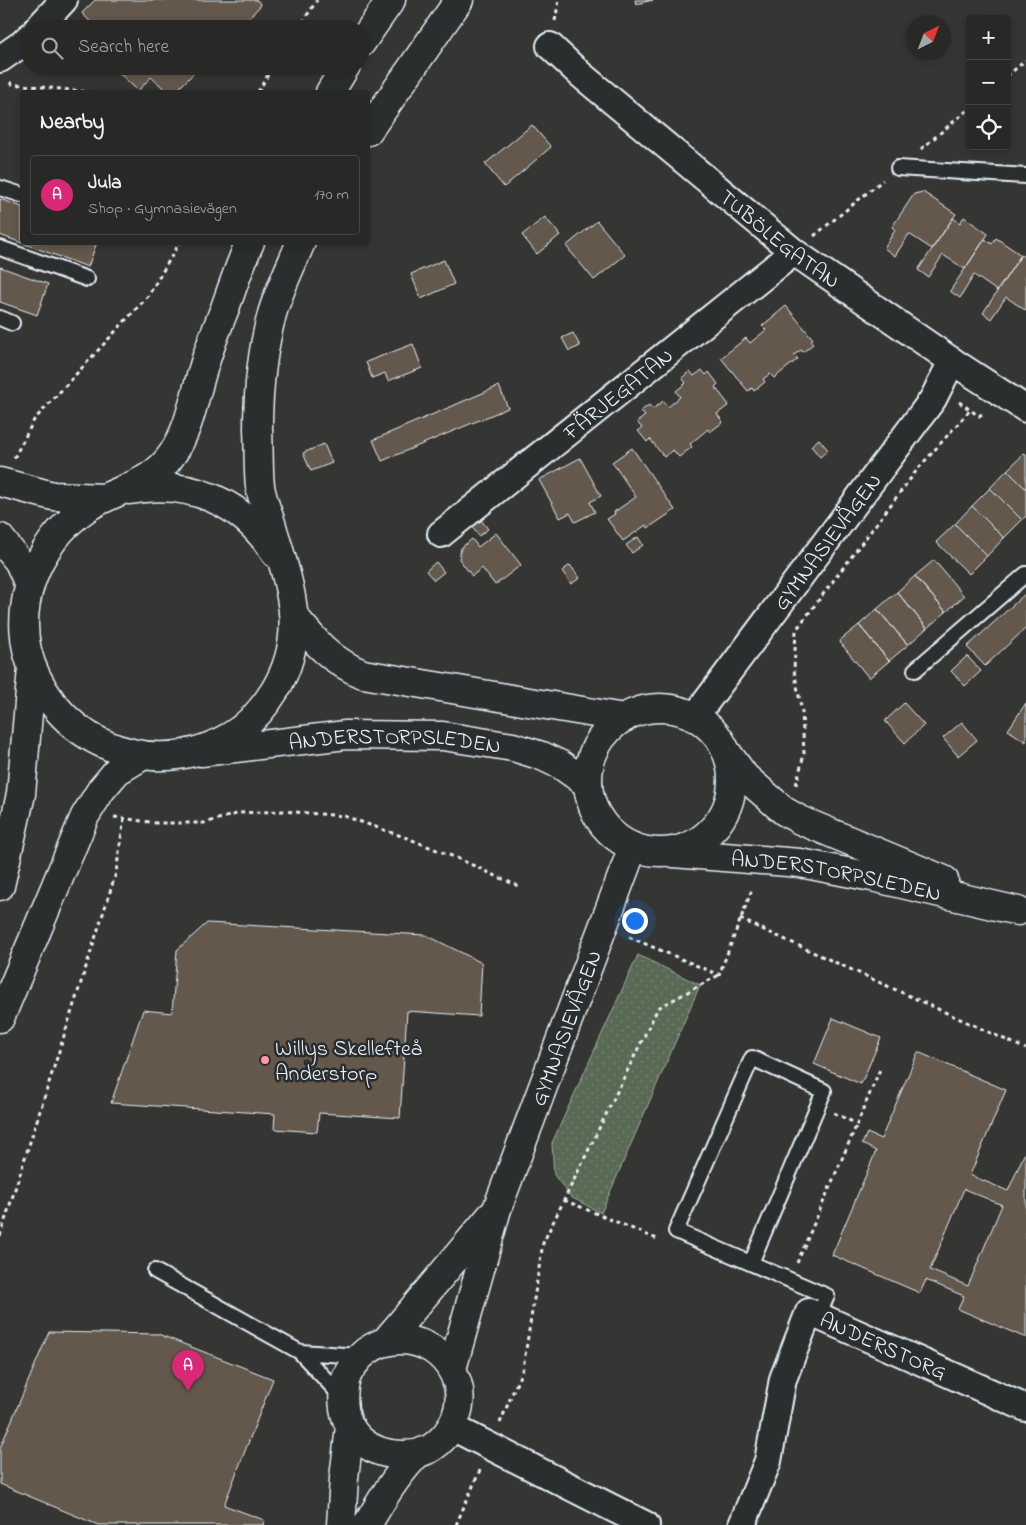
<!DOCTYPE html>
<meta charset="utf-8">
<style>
:root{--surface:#282827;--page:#30302f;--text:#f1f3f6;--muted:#a5a6a7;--line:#444;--accent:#db2777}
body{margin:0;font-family:"Indie Flower",sans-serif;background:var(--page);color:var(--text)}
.controls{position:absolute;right:15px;top:15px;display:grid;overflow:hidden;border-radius:5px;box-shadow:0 2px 8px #0003}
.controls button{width:45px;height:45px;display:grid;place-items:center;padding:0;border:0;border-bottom:1px solid var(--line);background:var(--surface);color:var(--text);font:25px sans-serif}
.compass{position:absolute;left:906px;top:15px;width:45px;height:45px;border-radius:50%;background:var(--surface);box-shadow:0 2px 8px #0003;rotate:42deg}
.you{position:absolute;left:634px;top:920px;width:18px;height:18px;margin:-12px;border:4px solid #fff;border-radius:50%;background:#1a73e8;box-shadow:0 0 0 8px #1a73e833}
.badge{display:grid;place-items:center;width:32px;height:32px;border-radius:50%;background:var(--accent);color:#fff;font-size:16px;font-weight:700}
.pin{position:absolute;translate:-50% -41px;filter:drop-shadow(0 1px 2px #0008)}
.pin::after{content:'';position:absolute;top:26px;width:18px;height:15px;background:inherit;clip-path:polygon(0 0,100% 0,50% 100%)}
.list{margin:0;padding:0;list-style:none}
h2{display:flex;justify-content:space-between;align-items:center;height:65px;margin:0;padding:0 20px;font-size:21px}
h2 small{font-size:16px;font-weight:400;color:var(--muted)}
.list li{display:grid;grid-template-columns:32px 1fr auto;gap:15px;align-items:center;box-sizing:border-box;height:80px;margin:0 10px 10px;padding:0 10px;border:1px solid var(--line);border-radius:5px}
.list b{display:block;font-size:19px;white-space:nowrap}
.list p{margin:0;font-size:16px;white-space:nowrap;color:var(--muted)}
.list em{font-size:16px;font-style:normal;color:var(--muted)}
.icon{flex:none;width:28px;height:28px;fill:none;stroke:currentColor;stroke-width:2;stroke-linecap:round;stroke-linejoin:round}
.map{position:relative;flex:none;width:1026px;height:1525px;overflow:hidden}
.search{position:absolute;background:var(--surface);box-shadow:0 2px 8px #0003;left:20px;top:20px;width:350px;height:55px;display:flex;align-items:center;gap:12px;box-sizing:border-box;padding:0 18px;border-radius:28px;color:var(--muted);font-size:19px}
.panel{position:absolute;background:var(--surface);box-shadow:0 2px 8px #0003;left:20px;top:90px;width:350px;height:155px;border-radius:5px}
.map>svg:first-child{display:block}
</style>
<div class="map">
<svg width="1026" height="1525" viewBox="0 0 1026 1525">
<defs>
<pattern id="green-dots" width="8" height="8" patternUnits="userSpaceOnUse" patternTransform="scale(1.25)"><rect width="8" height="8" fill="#596a53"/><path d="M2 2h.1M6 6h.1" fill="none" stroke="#71806c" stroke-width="1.8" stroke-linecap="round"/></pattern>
</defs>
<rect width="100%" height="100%" fill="#353634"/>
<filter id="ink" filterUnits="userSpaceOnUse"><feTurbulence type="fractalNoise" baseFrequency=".02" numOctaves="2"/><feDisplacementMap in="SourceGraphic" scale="10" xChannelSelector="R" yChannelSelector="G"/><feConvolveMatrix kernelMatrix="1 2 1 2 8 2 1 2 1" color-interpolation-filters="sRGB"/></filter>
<g filter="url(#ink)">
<!-- green -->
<path fill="url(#green-dots)" stroke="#a0aea6" d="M638 955 700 985 601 1213 571 1197 554 1175 552 1143Z"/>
<!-- building -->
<path fill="#63594b" stroke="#e8f1f8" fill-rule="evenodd" d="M95 0H257L261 5 238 29H97L82 13Z
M635 0H653L636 4Z
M112 66H201L175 92H168L151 77 138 91Z
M532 125 551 147 504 187 485 164Z
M923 192 956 214 932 249 909 234 895 256 884 248 895 230 892 227 914 194Z
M0 199 22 207V242H97L88 267 0 235Z
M545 217 560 235 537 254 522 235Z
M964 217 988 234 965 269 943 255 928 277 918 270 953 218 960 223Z
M597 221 625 255 594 280 566 246Z
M996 238 1021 255 997 291 974 275 960 298 950 291 985 239 992 244Z
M1021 255 1026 258V309L1025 310 1006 297 991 319 983 313Z
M444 260 454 284 421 299 411 274Z
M0 267 48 284 37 315 0 302Z
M786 306 813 339 811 341 813 344 803 352 801 350 794 355 798 359 774 378 770 374 763 379 765 382 754 391 752 388 748 391 721 358 746 338 750 343 766 330 762 326Z
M573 333 580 346 569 351 562 338Z
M413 344 422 368 388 381 385 373 372 378 366 362Z
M702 370 706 375 709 372 718 384 715 387 729 405 717 414 723 422 710 432 708 429 690 444 692 447 679 457 673 450 664 457 650 439 647 442 638 431 642 428 637 422 645 416 641 411 649 405 653 409 663 401 668 407 680 397 676 391 686 383 682 378 690 371 694 376Z
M499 386 508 408 382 461 373 440Z
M819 439 828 450 820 457 811 446Z
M324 444 332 463 311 471 303 453Z
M632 448 675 510 648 528 646 525 623 541 607 519 615 514 614 512 636 497 612 462Z
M1025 453 1026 455V489L1007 470Z
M580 458 601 496 590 502 595 512 575 522 570 513 560 518 539 480Z
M1007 470 1026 489V516L1022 520 990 488Z
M990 488 1022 520 1004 538 972 506Z
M972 506 1004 538 987 556 955 524Z
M481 520 488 529 479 536 472 527Z
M955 524 987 556 969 574 936 542Z
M496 533 521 565 495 585 482 568 472 576 459 559 461 548 472 539 478 547Z
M638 537 643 545 632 553 626 545Z
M934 560 964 596 946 612 915 576Z
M436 562 444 572 434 580 426 571Z
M570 565 580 578 571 584 562 571Z
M915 576 946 612 927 628 897 592Z
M897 592 927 628 908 645 877 609Z
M1026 593V628L985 666 967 647Z
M877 609 908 645 889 661 859 625Z
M859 625 889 661 869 678 839 641Z
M967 656 981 671 965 686 951 671Z
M904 703 924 725 905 743 885 721Z
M1026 703V742L1008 730Z
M962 722 977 740 958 756 943 738Z
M207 923 426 935 482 963 479 1016 407 1011 400 1118 319 1113 317 1132 274 1129 275 1114 111 1103 143 1010 172 1013 177 950Z
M833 1018 881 1038 861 1084 814 1064Z
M918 1052 1006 1090 970 1175 1008 1191 1026 1150V1338L958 1309 964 1296 926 1280 920 1293 832 1255 876 1151 862 1144 867 1133 881 1139ZM964 1189 1002 1205 968 1286 930 1270Z
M49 1332 158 1334 273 1379 224 1505 264 1520 263 1525H98L0 1484V1448Z"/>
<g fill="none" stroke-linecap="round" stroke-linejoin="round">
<defs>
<path id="lane" d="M898 168 1026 176
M0 188 22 195
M0 248 87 279
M0 318 12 323
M915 670 1026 574
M751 1263 824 1091 752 1058 676 1231 827 1296 818 1316
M155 1271 300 1352 342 1397
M300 1352 360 1356"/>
<g id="street">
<path d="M37 29 64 0"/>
<path id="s1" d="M550 46 580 74 794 252 952 361 1026 409"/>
<path d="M0 59 23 43 29 37"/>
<path id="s2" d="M441 534 794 252"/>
<path id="s3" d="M694 718 933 399 952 361"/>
<path d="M452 1427 646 1525"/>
<path id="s4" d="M742 1525 768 1461 783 1379 809 1312 1026 1408"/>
</g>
<g id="secondary">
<path d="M0 482 53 496 104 498"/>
<path d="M0 538 19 562 29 585"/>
<path d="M294 616C315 642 331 661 363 674L624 718"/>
<circle cx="660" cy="780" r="72"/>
<path id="s5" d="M201 752 346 735 443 736 513 747 542 756 561 765 588 784"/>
<path d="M728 754 745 777 784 811 800 820 944 880"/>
<path id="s6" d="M673 853 800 863 872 877 1018 911"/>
<path d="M386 1341 491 1216"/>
<path id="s7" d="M452 1369 497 1209 633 847"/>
<path d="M341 1525 344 1478 350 1427"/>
<path d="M367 1525C381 1501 395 1477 415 1456 419 1452 426 1451 431 1448 453 1434 465 1406 457 1382 443 1336 383 1325 355 1363 349 1370 345 1378 344 1387 338 1434 371 1460 416 1454"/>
</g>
<path id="highway" d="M361 43 391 0
M330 92 346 66
M368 131 459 0
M250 242C240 264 233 286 225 308 217 328 209 348 203 369 194 397 190 428 173 453 152 486 117 488 88 507 34 543 7 615 36 676 55 716 89 744 132 753 165 761 202 754 231 736 249 725 264 708 275 690 310 632 288 582 271 523 267 511 262 499 260 486 258 468 259 447 258 429 258 391 262 351 272 314 279 290 291 266 301 242
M129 490C189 479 242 501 275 553
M0 886 21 794 32 668
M0 1018 85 816 101 790 117 771 142 756"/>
</defs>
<!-- lane casing -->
<use href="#lane" stroke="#e8f1f8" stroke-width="18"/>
<!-- street casing -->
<use href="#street" stroke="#e8f1f8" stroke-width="30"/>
<!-- secondary casing -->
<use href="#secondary" stroke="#e8f1f8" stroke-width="31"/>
<!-- highway casing -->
<use href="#highway" stroke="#e8f1f8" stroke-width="31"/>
<!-- path -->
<path stroke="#e8f1f8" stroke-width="3" stroke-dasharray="4 4" stroke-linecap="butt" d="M555 21 559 0
M298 29 317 0
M1007 76 1026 60
M10 82 12 84 89 92
M258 92 273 66
M921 149 970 108
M814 236 883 180
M959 402 979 416 985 412
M14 458 34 420 148 296 180 242
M796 785 804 754 802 712 794 670 796 630 917 470 970 410
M114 817 156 823H204L240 813 283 811 344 816 407 838 459 859 518 886
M740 919 1026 1049
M629 937 719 975 753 887
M834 1113 857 1124 881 1067
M564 1200 657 1239
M0 1236 116 873 124 818
M797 1263 857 1124
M500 1423 523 1368 543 1243 658 1008 719 975
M456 1525 480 1470"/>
<!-- lane -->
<use href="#lane" stroke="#2a2d2e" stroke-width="14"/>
<!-- street -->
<use href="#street" stroke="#2a2d2e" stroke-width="26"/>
<!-- secondary -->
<use href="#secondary" stroke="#2a2d2e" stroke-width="28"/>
<!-- highway -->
<use href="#highway" stroke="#2a2d2e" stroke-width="28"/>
</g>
</g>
<!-- markers -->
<circle fill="#ff9aa2" stroke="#2a2d2e" stroke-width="2" cx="265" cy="1060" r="5"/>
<g text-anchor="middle" stroke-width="5" stroke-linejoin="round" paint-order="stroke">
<!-- street labels -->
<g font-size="22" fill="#e8f1f8" stroke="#2a2d2e">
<text dy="8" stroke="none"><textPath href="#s1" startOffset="300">TUBÖLEGATAN</textPath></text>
<text dy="8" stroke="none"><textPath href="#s2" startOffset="226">FÄRJEGATAN</textPath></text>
<text dy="8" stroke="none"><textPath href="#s3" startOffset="221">GYMNASIEVÄGEN</textPath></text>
<text dy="8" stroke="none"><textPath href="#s5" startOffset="195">ANDERSTORPSLEDEN</textPath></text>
<text dy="8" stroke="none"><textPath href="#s6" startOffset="165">ANDERSTORPSLEDEN</textPath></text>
<text dy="8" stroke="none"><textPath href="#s7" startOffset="360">GYMNASIEVÄGEN</textPath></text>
<text dy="8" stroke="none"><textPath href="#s4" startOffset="306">ANDERSTORG</textPath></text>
</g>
<!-- poi labels -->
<g font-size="22" fill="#e8f1f8" stroke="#2a2d2e" text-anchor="start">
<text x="275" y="1055">Willys Skellefteå<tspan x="275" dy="25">Anderstorp</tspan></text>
</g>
</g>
</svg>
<div class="controls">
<button>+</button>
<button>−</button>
<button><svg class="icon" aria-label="locate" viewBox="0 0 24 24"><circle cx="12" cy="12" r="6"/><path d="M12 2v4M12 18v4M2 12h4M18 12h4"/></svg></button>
</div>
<svg class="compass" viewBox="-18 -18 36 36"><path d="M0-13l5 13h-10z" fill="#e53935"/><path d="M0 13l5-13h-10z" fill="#a5a6a7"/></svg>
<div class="you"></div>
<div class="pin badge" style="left:188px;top:1391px">A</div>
<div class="search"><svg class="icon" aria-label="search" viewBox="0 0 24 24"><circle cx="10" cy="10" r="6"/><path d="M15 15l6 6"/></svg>Search here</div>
<section class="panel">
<h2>Nearby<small></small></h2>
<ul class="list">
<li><span class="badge">A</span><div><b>Jula</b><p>Shop · Gymnasievägen</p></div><em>170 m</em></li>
</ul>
</section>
</div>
